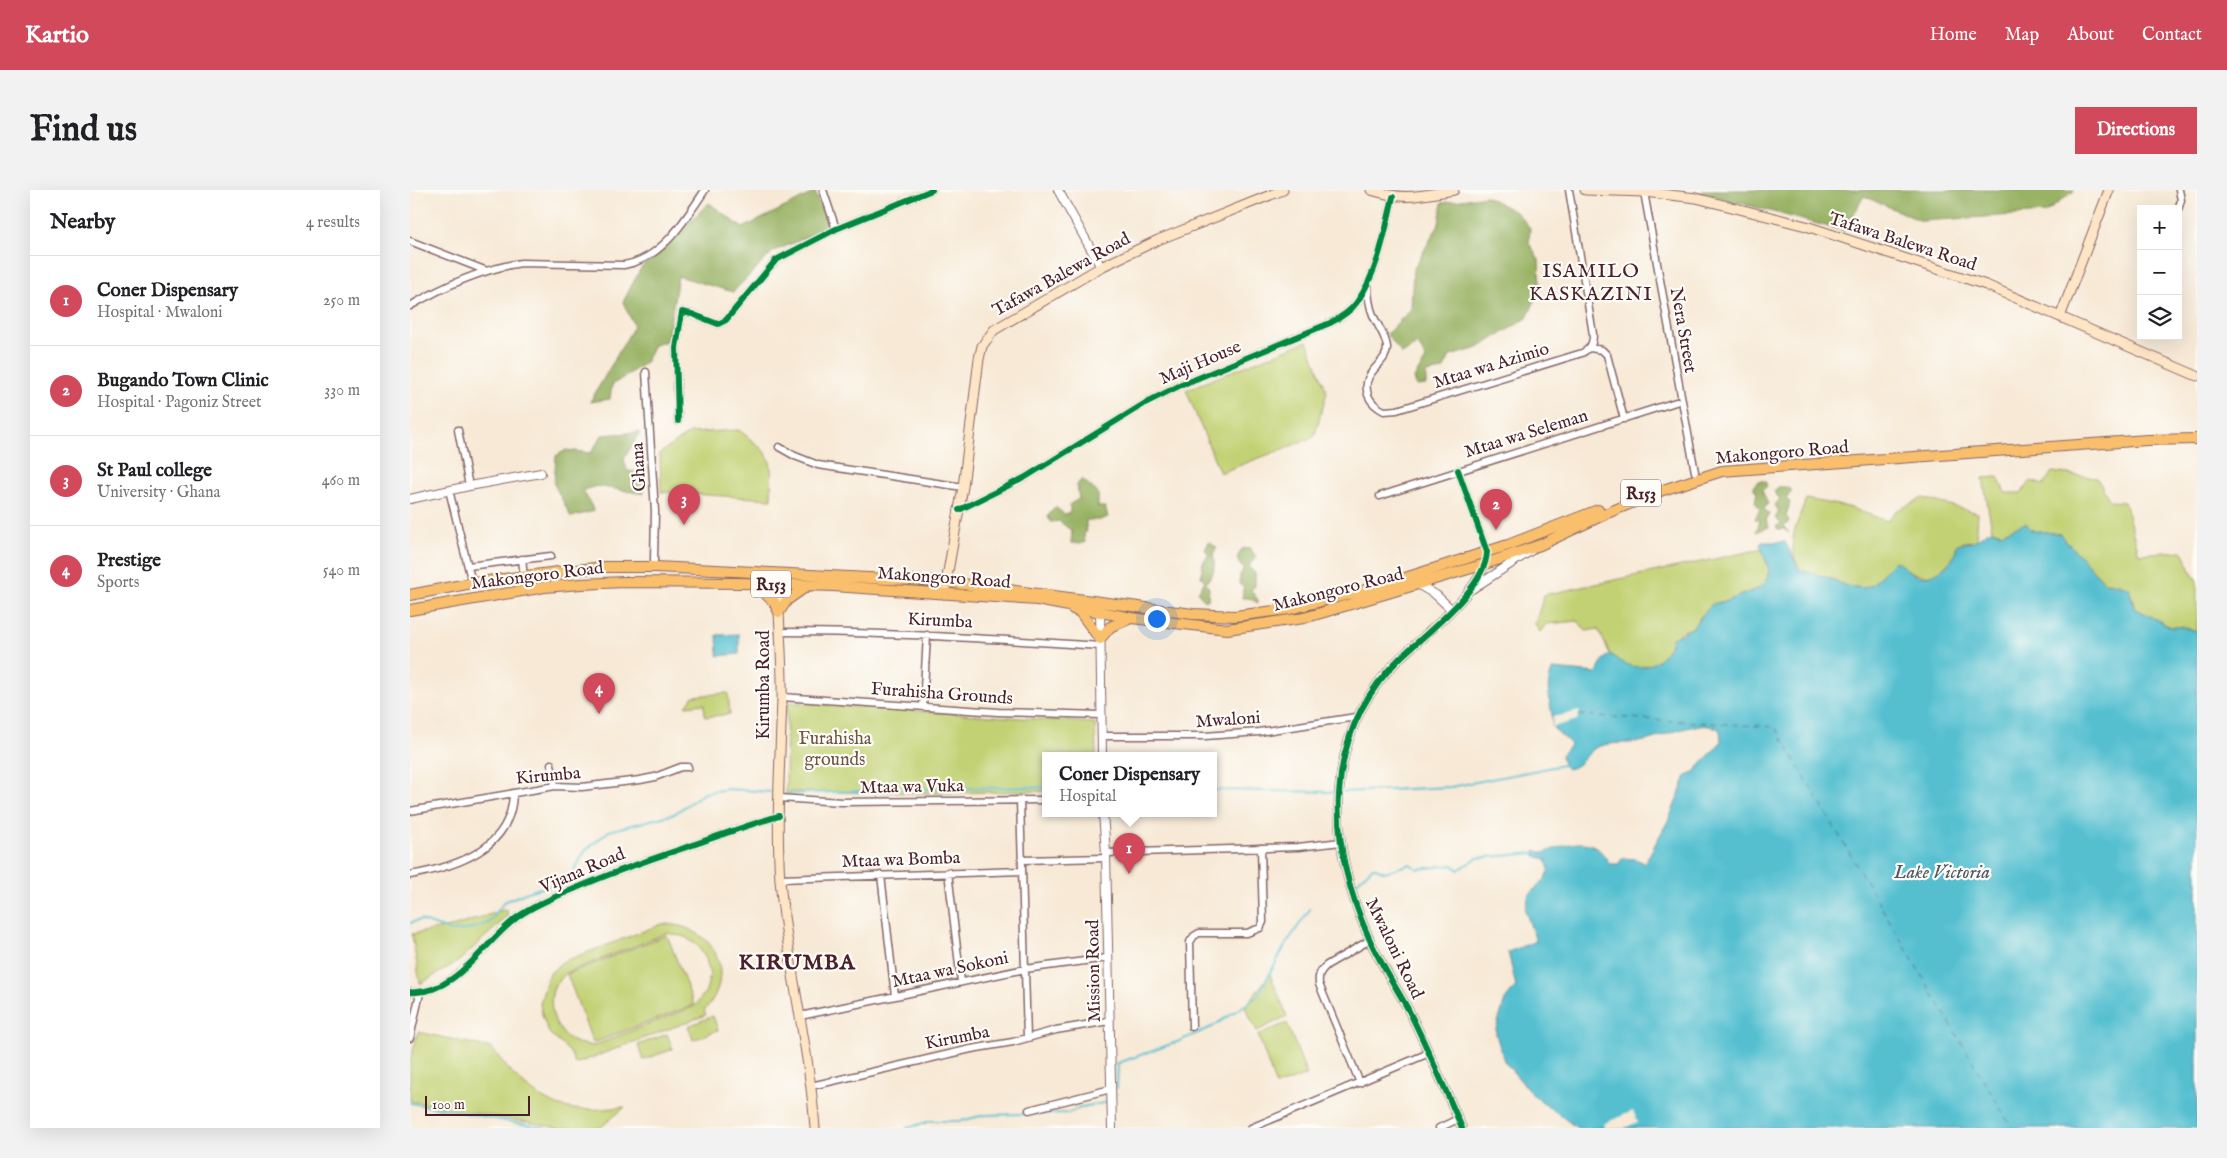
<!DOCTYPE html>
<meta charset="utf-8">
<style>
:root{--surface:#fff;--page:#f2f2f2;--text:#202124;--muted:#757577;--line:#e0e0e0;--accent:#d1495b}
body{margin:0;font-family:"IM FELL English",serif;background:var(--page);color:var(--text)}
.controls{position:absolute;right:15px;top:15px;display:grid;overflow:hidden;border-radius:0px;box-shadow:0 5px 20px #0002}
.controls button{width:45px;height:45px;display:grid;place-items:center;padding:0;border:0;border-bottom:1px solid var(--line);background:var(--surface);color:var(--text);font:25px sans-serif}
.scale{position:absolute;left:15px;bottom:12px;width:105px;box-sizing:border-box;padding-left:5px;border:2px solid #4a1f2b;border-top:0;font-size:14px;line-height:18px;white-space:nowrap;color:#4a1f2b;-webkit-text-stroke:4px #fdfcf7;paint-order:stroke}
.you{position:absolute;left:746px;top:428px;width:18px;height:18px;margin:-12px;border:4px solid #fff;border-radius:50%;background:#1a73e8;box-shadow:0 0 0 8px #1a73e833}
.badge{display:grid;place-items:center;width:32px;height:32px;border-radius:50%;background:var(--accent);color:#fff;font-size:16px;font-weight:700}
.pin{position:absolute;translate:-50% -41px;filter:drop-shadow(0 1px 2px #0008)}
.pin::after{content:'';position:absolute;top:26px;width:18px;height:15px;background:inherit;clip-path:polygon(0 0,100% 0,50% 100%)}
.popup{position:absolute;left:632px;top:562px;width:175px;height:65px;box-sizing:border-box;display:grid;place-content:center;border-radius:0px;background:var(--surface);filter:drop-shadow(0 1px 4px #0005);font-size:16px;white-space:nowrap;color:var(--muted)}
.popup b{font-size:19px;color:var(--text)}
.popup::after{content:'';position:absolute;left:50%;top:100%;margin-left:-10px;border:10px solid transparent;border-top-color:var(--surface)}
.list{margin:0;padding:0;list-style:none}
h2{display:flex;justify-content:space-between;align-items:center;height:65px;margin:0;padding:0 20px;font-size:21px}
h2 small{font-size:16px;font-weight:400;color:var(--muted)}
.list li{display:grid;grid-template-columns:32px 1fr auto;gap:15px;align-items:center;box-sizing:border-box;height:90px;padding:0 20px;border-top:1px solid var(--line)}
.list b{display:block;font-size:19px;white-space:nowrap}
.list p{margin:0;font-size:16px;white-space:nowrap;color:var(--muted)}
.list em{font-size:16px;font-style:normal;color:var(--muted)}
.icon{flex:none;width:28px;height:28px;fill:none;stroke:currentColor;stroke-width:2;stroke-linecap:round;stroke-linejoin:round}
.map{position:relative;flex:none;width:1787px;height:938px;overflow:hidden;border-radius:0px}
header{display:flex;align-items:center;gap:30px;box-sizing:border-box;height:70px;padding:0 25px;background:var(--accent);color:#fff}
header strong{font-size:24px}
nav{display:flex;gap:28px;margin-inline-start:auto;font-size:18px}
.intro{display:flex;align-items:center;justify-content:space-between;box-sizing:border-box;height:120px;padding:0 30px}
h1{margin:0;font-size:35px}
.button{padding:12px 22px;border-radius:0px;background:var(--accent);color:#fff;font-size:18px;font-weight:700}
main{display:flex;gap:30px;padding:0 30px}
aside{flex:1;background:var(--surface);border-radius:0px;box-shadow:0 5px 20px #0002}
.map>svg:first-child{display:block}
</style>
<header>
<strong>Kartio</strong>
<nav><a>Home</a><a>Map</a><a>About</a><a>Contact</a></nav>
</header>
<div class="intro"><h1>Find us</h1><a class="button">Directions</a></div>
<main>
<aside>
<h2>Nearby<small>4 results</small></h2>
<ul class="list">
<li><span class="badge">1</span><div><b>Coner Dispensary</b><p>Hospital · Mwaloni</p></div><em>250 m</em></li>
<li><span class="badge">2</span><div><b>Bugando Town Clinic</b><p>Hospital · Pagoniz Street</p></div><em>330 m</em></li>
<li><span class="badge">3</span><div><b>St Paul college</b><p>University · Ghana</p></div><em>460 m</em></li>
<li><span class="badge">4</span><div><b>Prestige</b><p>Sports</p></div><em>540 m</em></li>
</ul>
</aside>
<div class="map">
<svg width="1787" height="938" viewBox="0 0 1787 938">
<rect width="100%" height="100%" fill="#fdfcf7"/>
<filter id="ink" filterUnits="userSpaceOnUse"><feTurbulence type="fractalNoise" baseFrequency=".02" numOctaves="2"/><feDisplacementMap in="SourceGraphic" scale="10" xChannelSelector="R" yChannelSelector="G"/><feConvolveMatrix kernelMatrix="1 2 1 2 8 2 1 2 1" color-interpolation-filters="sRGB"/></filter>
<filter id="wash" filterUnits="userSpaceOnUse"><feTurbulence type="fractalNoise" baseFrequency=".0096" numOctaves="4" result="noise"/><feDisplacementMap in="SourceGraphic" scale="20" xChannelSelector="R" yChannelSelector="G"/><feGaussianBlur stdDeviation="1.12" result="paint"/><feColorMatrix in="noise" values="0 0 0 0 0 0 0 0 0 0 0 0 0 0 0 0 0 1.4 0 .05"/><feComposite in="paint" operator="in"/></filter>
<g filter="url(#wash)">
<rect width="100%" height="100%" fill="#f7e9d6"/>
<!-- green -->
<path fill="#c2d173" stroke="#86784f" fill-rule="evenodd" d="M897 151 917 202 904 247 810 283 776 200Z
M329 240C364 268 362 264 361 309L251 302 250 263 280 243Z
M1642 282 1687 288 1700 311 1714 312 1729 364 1772 361 1784 387 1787 388V441L1773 437H1761L1724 418 1723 408 1709 393 1694 392 1650 344 1621 340 1616 333 1592 343 1582 340 1573 288 1588 287 1595 303H1611L1621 291 1633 295Z
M1513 308 1568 323 1566 351 1552 352 1546 356V364C1532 381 1520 393 1498 380 1493 378 1489 373 1485 371L1462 395 1453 398 1436 396 1420 388 1390 380C1374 352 1387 337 1396 309L1438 317 1477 331 1486 321Z
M1352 359 1359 380 1356 393 1347 399 1317 411 1309 412 1291 426 1282 438 1270 442 1247 473 1227 478 1214 475 1200 464 1188 439 1176 441 1168 431 1136 434 1130 442 1125 434 1134 405Z
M318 503 320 524 295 527 294 514 276 516 283 506Z
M377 512 685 533 686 565H635V601L532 603 376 602Z
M96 719 98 726 49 771 10 794 2 744 45 736Z
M252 734C303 734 329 782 294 821L296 825 165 874 160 862 139 843 133 828 130 814 138 785 152 772ZM257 743 275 747 288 756 296 769 300 785 296 801 285 816 183 856C178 855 172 854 167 853 146 845 135 816 145 795 148 791 153 787 156 783Z
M257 745 284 815 183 853 157 784Z
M860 784 877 826 847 841 835 817Z
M303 826 308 840 283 850 278 836Z
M877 833 897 885 866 896 848 845Z
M8 842 82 858C102 886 128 914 164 919 180 921 199 918 215 917L190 938H150L0 911V872Z
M257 844 263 859 233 870 228 855Z"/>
<!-- forest -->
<path fill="#99b365" stroke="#726948" d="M1292 0H1665L1635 23 1511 31 1454 6 1434 41 1293 3Z
M405 2 419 38 364 61 323 102 268 86 257 151 244 155 235 173 202 195 200 209 180 212 224 136 213 112 231 78 299 13 333 38Z
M1076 6 1107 23 1120 38 1119 53 1129 70 1130 99 1117 128 1068 158 1040 166 1033 180 1016 183V195L1006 196 1004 188 1016 169 1008 154 992 164 977 144 1001 119 1003 80 1029 34 1032 13Z
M230 242 214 269 217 281 233 282 234 304 187 296 173 300 184 321 161 327 144 294 146 266 156 260 181 263 192 245Z
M672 289 688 303V317H695L698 327 690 330H676V341L674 344 675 353H661L662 341 649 331 640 332 638 326 645 317 654 324 660 323V314L669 309 667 295Z
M1348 291H1355L1357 296 1352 301 1358 313 1354 319 1359 324 1356 330 1359 337 1346 342 1350 331 1345 329 1350 319 1345 312 1347 302 1344 299V295Z
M1368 297H1377L1382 301 1376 309 1380 312 1376 326 1379 331 1374 337 1379 343 1374 339H1368L1366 336 1371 334 1365 328 1369 322 1365 315 1370 309 1364 302Z
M799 352 807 358 803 364C806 375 804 386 795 393L799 398 798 410H794L788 402 795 391 791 387 793 372 799 364 795 360Z
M840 358 846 367 838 377 845 383V396L841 400 848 410V413L839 408H832L834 397 829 394 830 385 834 378 830 375 827 368 832 359Z"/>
<!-- water -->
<path fill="#54bfd0" stroke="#4f6f7e" d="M1616 333 1621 340 1650 344 1694 392 1719 397 1724 418 1761 437H1773L1787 441V938H1167L1122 904 1094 871 1086 844V839L1095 810 1106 796 1098 762 1126 751 1115 720 1119 705 1135 689 1139 680 1136 669 1125 666V660L1133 663C1148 658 1168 648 1184 656 1190 659 1196 668 1200 674H1209L1212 668 1225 669 1235 673 1260 627 1276 586 1285 581 1311 552 1310 540C1290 526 1252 549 1229 552 1217 554 1202 552 1190 556 1176 560 1174 577 1157 579L1153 575 1151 565 1161 554 1142 537C1144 515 1132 501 1143 479L1187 483 1193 470 1200 464C1224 483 1243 482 1261 455V449L1282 438 1302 414 1317 411 1347 399 1356 393 1359 380 1350 354 1352 352H1375L1390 380 1420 388 1436 396 1453 398 1462 395 1485 371C1492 374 1499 383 1508 386 1522 389 1539 377 1545 365 1547 362 1546 357 1547 354L1563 352 1577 342 1582 340 1591 343Z
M329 444V464L308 466 307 445Z"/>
<!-- pier -->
<path fill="#f7e9d6" d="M1170 521 1167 530 1142 537 1143 527Z
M1223 921 1228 932 1214 938H1195L1193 934Z"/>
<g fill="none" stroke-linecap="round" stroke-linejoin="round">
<!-- stream -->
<path stroke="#54bfd0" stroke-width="2" d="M803 600 928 602
M933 602 1041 597 1153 575
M375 604 495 599 635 597
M947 692 963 677 975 682 1000 674 1008 679 1043 675 1048 680 1067 668 1124 663
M0 733 10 730 42 741 57 740 79 733 94 712 120 701 158 691 175 661 199 641 264 624 294 603 317 599 361 602
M707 898 708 873 767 852 802 837 847 807 876 754 900 719
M0 913 134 938
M497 938 521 931H550L575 925 658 923 672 917 699 912"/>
<!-- ferry -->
<path stroke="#4e5765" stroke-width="1" stroke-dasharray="6 5" stroke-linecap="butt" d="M1169 525 1365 537 1602 938"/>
</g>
</g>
<g filter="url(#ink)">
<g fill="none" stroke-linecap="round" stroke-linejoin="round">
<defs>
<path id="minor" d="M413 0 426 39
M1234 2 1285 282
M1768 20 1771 10 1769 0
M0 51 77 81
M958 95C958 105 959 115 963 125 967 135 976 146 977 157 978 175 950 180 958 205 961 213 966 217 974 221L987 220 1172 163C1181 158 1183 154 1183 144L1159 0
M0 116C34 96 72 79 111 73L214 75C252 69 275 30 295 0
M1180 158 1192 160 1197 165 1214 229
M236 182 245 321 244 371
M268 231 266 158 272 122 282 124 308 134 316 130 366 70 426 39 522 0
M48 240 59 296
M369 257 385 266 408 275 553 297
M1048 280 1077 362
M39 300 62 393
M970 306 1272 210
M549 320 614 288 737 212 769 196 920 133C930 128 940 122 947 112 968 82 975 42 983 7
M112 369 114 387
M58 376 141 366
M369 442C477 442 583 449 690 456
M372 507 588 522 691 525
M513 517 517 445
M692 546H795L849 542 946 527
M141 574 145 596
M369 608 432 612 635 610
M610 610 617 848
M0 621 145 596 172 597 230 590 245 587 271 577H278
M696 663 888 657 931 652
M612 670 696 668
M538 682 551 792
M0 685C46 677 102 659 103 603
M471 685 485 806
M370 689 612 681
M0 802C46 806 76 749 109 726 126 714 145 707 164 699 199 684 235 671 271 659 304 648 336 635 369 626
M390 826 615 779 697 768
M782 837 780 752 784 746 789 743H837L850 738 853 732 851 658
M0 848 10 803
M950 893 909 794C908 785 910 781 917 775L960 750
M401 896 561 859 603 852 646 840 699 831
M619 920 701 899
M841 938 1019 863
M1029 938 1048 929"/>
<path id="tertiary" d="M648 0 691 77
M0 309 59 296 131 283
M1009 395 1026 405 1041 419
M1062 399 1122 360
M690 417 692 565
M693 623 696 663 702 938
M1052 938C1035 899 1018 859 999 821 986 797 970 773 959 748 917 654 911 545 990 468 1015 444 1076 398 1077 362"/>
<path id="secondary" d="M961 0C996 11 1008 6 1044 0
M1175 0 1234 2 1286 8 1396 36 1576 95 1787 186
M1650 127 1699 0
M368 387C368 428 373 468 372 509 370 569 366 630 370 690 377 774 399 855 405 938
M534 404 553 297 569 169 572 156 584 140 691 77 748 50 873 0"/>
<path id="primary" d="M345 394 364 412 369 422 377 410 397 396
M0 405 62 393 148 382 194 377H246L537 392 783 424 825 426 880 419 967 397 1098 355 1188 320
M663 419 670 422 690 449 700 437 721 428
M0 420 135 397 171 394 215 392 332 393 423 396 627 410 722 428 817 439 894 428 1075 374 1130 355 1195 324 1253 300 1312 281 1737 250 1787 249"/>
</defs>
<!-- minor casing -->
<use href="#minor" stroke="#876667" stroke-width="9"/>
<!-- tertiary casing -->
<use href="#tertiary" stroke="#876667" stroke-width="10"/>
<!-- secondary casing -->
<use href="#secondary" stroke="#876667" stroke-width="11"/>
<!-- primary casing -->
<use href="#primary" stroke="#876667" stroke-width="12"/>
<!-- minor -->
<use href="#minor" stroke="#fff" stroke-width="6"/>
<!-- tertiary -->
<use href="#tertiary" stroke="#fff" stroke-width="8"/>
<!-- secondary -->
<use href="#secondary" stroke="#fde5c5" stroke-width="9"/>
<!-- primary -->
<use href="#primary" stroke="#f9bf6d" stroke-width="10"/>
<defs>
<path id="cycleway" d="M268 231 266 158 272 122 282 124 308 134 316 130 366 70 426 39 522 0
M1048 280 1077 362C1076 398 1015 444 990 468 911 545 917 654 959 748 970 773 986 797 999 821 1018 859 1035 899 1052 938
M549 320 614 288 737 212 769 196 920 133C930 128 940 122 947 112 968 82 975 42 983 7
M0 802C46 806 76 749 109 726 126 714 145 707 164 699 199 684 235 671 271 659 304 648 336 635 369 626"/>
</defs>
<!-- cycleway casing -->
<use href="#cycleway" stroke="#fdfcf7" stroke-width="9"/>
<!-- cycleway -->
<use href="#cycleway" stroke="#00873e" stroke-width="6"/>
</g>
</g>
<g text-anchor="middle" stroke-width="4.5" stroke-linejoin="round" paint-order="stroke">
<!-- shield labels -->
<g fill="#fdfcf7" stroke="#806168" stroke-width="1">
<rect x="1211" y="289.5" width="40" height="27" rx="4"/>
<rect x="341" y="380.5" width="40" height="27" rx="4"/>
</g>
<g font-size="16" font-weight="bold" fill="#4a1f2b">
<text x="1231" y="309">R153</text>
<text x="361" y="400">R153</text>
</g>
<!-- street labels -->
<g font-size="18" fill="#4a1f2b" stroke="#fdfcf7">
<text transform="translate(1493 51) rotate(18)" y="6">Tafawa Balewa Road</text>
<text transform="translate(651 84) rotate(-29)" y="6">Tafawa Balewa Road</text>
<text transform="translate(1274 140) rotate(80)" y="6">Nera Street</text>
<text transform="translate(790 172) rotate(-23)" y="6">Maji House</text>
<text transform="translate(1081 175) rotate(-17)" y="6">Mtaa wa Azimio</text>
<text transform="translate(1116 243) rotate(-17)" y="6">Mtaa wa Seleman</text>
<text transform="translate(1372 262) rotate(-5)" y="6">Makongoro Road</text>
<text transform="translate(228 277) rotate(-93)" y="6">Ghana</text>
<text transform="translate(127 385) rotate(-7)" y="6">Makongoro Road</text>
<text transform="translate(534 387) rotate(4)" y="6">Makongoro Road</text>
<text transform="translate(928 399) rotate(-14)" y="6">Makongoro Road</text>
<text transform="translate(530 430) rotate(3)" y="6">Kirumba</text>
<text transform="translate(353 495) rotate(-90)" y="6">Kirumba Road</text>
<text transform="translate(532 503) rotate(4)" y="6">Furahisha Grounds</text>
<text transform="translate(818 529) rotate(-4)" y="6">Mwaloni</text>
<text transform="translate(138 585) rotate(-5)" y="6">Kirumba</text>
<text transform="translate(502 596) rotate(-1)" y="6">Mtaa wa Vuka</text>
<text transform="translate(491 669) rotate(-2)" y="6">Mtaa wa Bomba</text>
<text transform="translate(172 680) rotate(-23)" y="6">Vijana Road</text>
<text transform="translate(985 758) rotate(64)" y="6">Mwaloni Road</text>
<text transform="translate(540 779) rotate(-12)" y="6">Mtaa wa Sokoni</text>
<text transform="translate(683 781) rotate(-91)" y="6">Mission Road</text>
<text transform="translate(547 847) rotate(-11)" y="6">Kirumba</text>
</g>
<!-- park labels -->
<g font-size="18" fill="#6e5441" stroke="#fdfcf7">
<text x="425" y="554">Furahisha<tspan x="425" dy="21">grounds</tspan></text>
</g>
<!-- water labels -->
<g font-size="19" font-style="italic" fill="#4e5765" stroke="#fdfcf7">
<text x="1532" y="688">Lake Victoria</text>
</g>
<!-- quarter labels -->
<g font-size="20" letter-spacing="1" fill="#4a1f2b" stroke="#fdfcf7">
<text x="1181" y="87">ISAMILO<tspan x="1181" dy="23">KASKAZINI</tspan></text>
</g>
<!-- district labels -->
<g font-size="22" font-weight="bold" letter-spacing="1" fill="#4a1f2b" stroke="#fdfcf7">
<text x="387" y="779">KIRUMBA</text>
</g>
</g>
</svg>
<div class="controls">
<button>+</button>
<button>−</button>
<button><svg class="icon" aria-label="layers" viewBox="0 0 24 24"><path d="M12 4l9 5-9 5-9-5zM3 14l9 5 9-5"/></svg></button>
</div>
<div class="scale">100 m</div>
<div class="you"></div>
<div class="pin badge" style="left:719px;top:684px">1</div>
<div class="popup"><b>Coner Dispensary</b>Hospital</div>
<div class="pin badge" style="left:1086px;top:340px">2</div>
<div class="pin badge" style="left:274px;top:335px">3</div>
<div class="pin badge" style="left:189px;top:524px">4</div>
</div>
</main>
